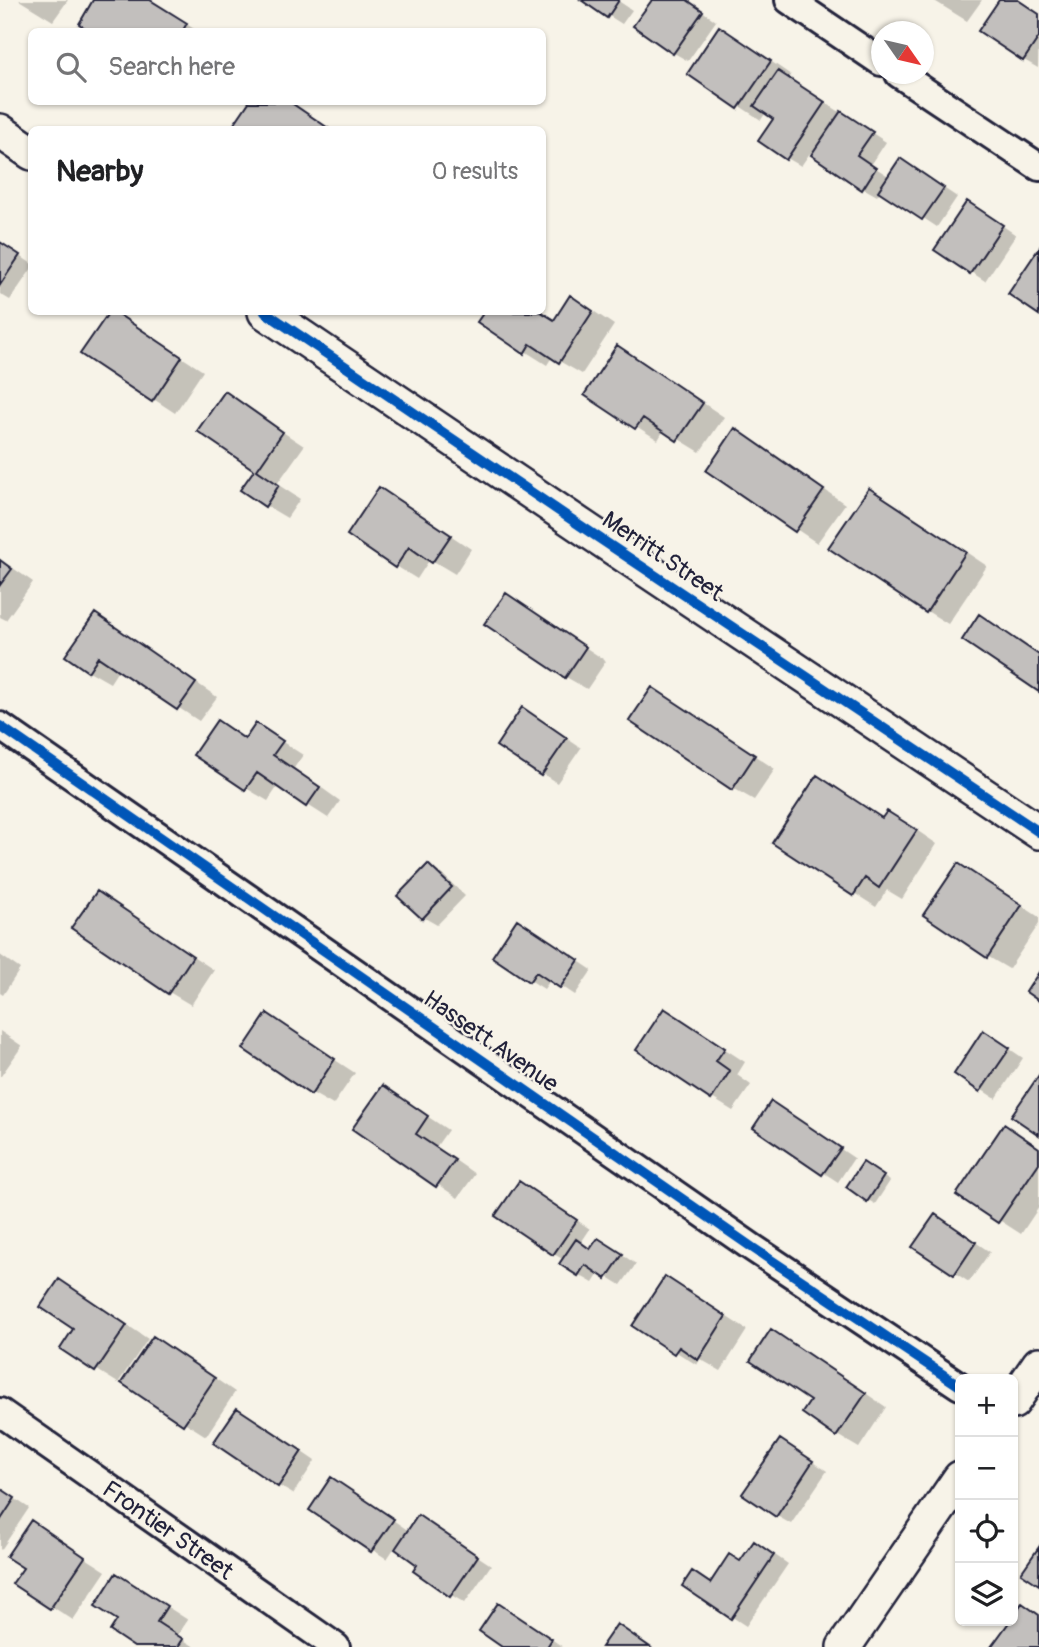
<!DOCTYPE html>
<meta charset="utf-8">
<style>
:root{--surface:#fff;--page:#f2f2f2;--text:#202124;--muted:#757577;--line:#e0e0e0}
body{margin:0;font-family:Pangolin,sans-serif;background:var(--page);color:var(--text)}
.controls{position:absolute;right:21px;bottom:21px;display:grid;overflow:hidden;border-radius:10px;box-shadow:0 2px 5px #0004}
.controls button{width:63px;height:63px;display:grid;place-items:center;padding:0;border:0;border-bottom:2px solid var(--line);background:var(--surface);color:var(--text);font:35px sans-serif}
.compass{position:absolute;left:871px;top:21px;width:63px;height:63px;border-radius:50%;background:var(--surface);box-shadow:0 2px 5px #0004;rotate:124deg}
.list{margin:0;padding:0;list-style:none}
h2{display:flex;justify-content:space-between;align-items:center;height:91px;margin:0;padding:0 28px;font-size:30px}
h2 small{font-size:23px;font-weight:400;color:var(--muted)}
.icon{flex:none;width:38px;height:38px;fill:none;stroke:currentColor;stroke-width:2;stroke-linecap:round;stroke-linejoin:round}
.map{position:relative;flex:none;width:1039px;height:1647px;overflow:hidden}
.search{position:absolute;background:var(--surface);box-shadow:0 2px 5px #0004;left:28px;top:28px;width:518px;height:77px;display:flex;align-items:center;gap:18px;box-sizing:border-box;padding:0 24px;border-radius:10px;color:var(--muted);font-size:26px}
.panel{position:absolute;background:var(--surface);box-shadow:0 2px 5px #0004;left:28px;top:126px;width:518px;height:189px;border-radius:10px}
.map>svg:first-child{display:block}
</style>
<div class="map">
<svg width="1039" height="1647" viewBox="0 0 1039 1647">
<rect width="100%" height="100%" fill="#f7f3e8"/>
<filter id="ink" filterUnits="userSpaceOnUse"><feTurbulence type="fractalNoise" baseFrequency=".0143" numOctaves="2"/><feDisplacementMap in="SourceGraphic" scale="14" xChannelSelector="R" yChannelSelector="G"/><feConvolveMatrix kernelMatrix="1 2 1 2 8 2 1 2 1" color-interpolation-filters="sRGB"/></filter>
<g filter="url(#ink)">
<!-- shadow -->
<path fill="#0003" d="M19 0H68L53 21Z
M95 0H148L199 32H94Z
M584 0H617L632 10 622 24Z
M654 0H687L716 21 688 61 674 53Z
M933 0H982L967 21Z
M1001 0H1017L1039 15 1038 68 1024 60Z
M741 41 791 75 789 79 886 142 871 165 890 177 915 169 957 197 937 227 881 190 877 196 863 188 810 153 801 166 787 158 776 118 766 112 761 120 689 73Z
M251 102H290L332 130H233Z
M981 211 1016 235 985 281 971 272Z
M0 242 32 264V268L10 300 0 294Z
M592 310 614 325 582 374 552 357 547 365 479 322 486 312H541L555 321Z
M112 312 203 371 175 413 83 353Z
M639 360 724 417 700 452 664 430 658 440 586 394Z
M225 394 304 446 277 484 300 499 287 518 265 505 256 469Z
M757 443 845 504 817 543 708 470Z
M401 502 471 549 455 574 430 559 417 579 396 566Z
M891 502 987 566 948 624 927 611Z
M0 559 33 582 6 620 0 617Z
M506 595 606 661 587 689 566 677Z
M117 628 217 697 199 721 119 669 110 683 89 671Z
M653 689 775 769 754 800 733 788Z
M536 718 581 748 557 783 498 745Z
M218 723 246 740 256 725 303 755 294 768 340 801 328 818 278 786 268 801 246 788Z
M883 819 909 825 937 844 902 899 887 890 876 907 774 842Z
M959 865 1039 917V924L1009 969 987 956Z
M428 866 442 874 465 896 437 925 423 917Z
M97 893 214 970 191 1005 169 992Z
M532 930 592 970 575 995 551 979 544 989 494 957Z
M0 955 20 969 3 995 0 993Z
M665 1010 745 1062 737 1075 751 1085 733 1111 712 1098Z
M268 1016 355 1073 333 1105 312 1093Z
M0 1031 22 1046 1 1076H0Z
M998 1041 1023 1058 996 1099 956 1073Z
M383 1087 448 1130 436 1147 475 1174 458 1198 354 1128Z
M786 1112 854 1158 838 1182 755 1128Z
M1005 1126 1039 1147V1207L1021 1234 959 1194Z
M870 1168 890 1181 875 1204 868 1200Z
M534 1191 590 1229 580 1244 591 1250 612 1248 636 1264 621 1285 600 1272 593 1283 579 1275 564 1260 554 1254Z
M950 1225 990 1252 969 1282 915 1247Z
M687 1291 747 1330 721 1371 700 1359 697 1365 635 1326Z
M81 1294 148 1339 118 1383 62 1348 75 1329Z
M793 1344 886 1407 859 1448 837 1435 812 1401Z
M175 1351 235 1392 206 1436 123 1383Z
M252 1418 315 1461 293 1494 279 1486Z
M794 1449 827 1471 791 1524 777 1516Z
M346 1488 409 1531 432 1526 491 1565 465 1603 451 1595 420 1564 395 1547 387 1559 311 1510Z
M0 1489 29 1508 1 1550 0 1549Z
M31 1523 106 1571 73 1620 15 1583 25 1568Z
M769 1551 788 1564 746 1626 685 1586 711 1584 741 1563Z
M138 1588 188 1620 177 1636 195 1647H137Z
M513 1613 563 1647H506Z"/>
<!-- building -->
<path fill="#c2bfbd" stroke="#22223b" stroke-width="2" d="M93 0H150L187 23 182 32H91L79 24Z
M581 0H619L607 18Z
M652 0H687L703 11 673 54 633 26Z
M999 0H1018L1039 14V37L1023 61 978 31Z
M719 26 771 61 738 109 687 74Z
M778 71 825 102 786 160 758 141 773 119 754 106Z
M249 102H290L331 130H230Z
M841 111 873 132 857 155 876 168 862 190 811 155Z
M900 158 944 188 922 220 878 191Z
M967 201 1003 225 970 274 934 250Z
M0 242 20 255 0 285Z
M1039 248V315L1008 294Z
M570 295 593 311 559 363 530 344 524 354 477 322 484 312H541L554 320Z
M109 312H115L182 357 152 402 80 354Z
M617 345 703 403 677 441 643 418 635 429 584 395Z
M225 391 283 432 257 470 279 485 265 507 240 490 254 470 197 431Z
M735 428 824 490 795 532 706 471Z
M379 487 451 535 432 563 409 547 395 568 347 535Z
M869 488 966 552 926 613 828 548Z
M0 560 12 569 0 585Z
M506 593 586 647 565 678 484 624Z
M95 613 196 683 177 710 98 657 88 672 65 656Z
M979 614 1039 655V692L962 640Z
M652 687 755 755 732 790 629 721Z
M522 707 567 738 541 776 496 746Z
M217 720 245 739 256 723 283 741 273 755 320 787 306 807 257 773 245 790 193 755Z
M817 775 882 818 887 811 917 830 879 888 865 878 853 896 772 843Z
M958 863 1022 905 987 958 923 915Z
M428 864 452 887 422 919 397 896Z
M97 891 193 956 168 994 71 928Z
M517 919 579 960 560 988 536 972 529 982 492 957Z
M1039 972V1001L1026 992Z
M664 1008 725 1048 716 1061 730 1071 711 1100 636 1050Z
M267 1013 335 1059 311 1095 243 1049Z
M983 1030 1010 1048 980 1092 954 1074Z
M1039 1075V1135L1011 1116Z
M383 1085 428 1116 416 1134 455 1160 436 1187 352 1129Z
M771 1101 841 1148 822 1175 753 1128Z
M1004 1124 1039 1148V1163L998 1223 956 1195Z
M863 1162 884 1176 867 1202 846 1187Z
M519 1181 577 1220 553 1255 495 1216Z
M935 1214 976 1242 954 1275 912 1247Z
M598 1238 623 1254 606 1279 585 1265 578 1276 559 1264 576 1239 590 1249Z
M665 1276 726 1316 698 1360 679 1347 674 1354 632 1326Z
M59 1279 127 1325 95 1372 60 1349 73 1329 40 1307Z
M771 1329 866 1393 836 1437 802 1413 810 1401 750 1361Z
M153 1336 215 1378 183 1425 121 1383Z
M237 1408 302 1451 278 1487 213 1443Z
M780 1439 813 1461 776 1517 742 1494Z
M331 1477 394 1519 371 1552 309 1510Z
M0 1488 15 1498 0 1521Z
M418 1515 478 1556 450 1597 413 1571 417 1565 395 1549Z
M31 1520 85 1557 50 1609 12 1584 23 1568 6 1557Z
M754 1541 774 1555 731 1619 682 1586 692 1571 710 1583 729 1554 740 1561Z
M1039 1547V1585L1021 1573Z
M116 1573 167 1606 157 1622 183 1639 178 1647H134L110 1631 117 1620 95 1606Z
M498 1603 552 1639 547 1647H502L479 1631Z
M1022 1603 1039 1615V1647H991L1010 1621H1013V1616Z
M617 1624 650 1647H601Z"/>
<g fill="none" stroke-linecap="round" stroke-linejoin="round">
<defs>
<path id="minor" d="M789 0 881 62
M899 74 1039 167
M0 726 753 1248 960 1386
M0 1412 336 1647"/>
<path id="tertiary" d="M0 131 32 153
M265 312 590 532 1039 832
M1013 1402 1039 1364
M844 1647 960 1478"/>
</defs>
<!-- minor casing -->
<use href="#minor" stroke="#22223b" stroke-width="32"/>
<!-- tertiary casing -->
<use href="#tertiary" stroke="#22223b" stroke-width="38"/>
<!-- minor -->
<use href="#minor" stroke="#f7f3e8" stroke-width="26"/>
<!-- tertiary -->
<use href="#tertiary" stroke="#f7f3e8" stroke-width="33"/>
<defs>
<path id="cycleway" d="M265 312 590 532 1039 832
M0 726 753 1248 960 1386"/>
</defs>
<!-- cycleway casing -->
<use href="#cycleway" stroke="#f7f3e8" stroke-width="15"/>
<!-- cycleway -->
<use href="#cycleway" stroke="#0057b8" stroke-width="10"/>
</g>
</g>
<g text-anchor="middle" stroke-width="5" stroke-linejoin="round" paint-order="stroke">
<!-- street labels -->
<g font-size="24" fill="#22223b" stroke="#f7f3e8">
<text transform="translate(663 556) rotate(34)" y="8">Merritt Street</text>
<text transform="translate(491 1041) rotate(35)" y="8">Hassett Avenue</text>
<text transform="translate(168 1530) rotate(35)" y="8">Frontier Street</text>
</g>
</g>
</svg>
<div class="controls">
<button>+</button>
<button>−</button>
<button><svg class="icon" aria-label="locate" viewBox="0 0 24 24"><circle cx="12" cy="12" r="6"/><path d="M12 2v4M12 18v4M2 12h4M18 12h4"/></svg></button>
<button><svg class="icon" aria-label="layers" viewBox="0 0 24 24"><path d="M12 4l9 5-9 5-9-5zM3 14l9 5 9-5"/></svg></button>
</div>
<svg class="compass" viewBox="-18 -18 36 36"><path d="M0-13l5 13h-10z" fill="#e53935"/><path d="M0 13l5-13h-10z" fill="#757577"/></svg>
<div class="search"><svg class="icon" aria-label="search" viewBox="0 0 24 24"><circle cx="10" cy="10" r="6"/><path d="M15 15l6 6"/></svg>Search here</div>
<section class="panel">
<h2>Nearby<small>0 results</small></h2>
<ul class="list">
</ul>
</section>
</div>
